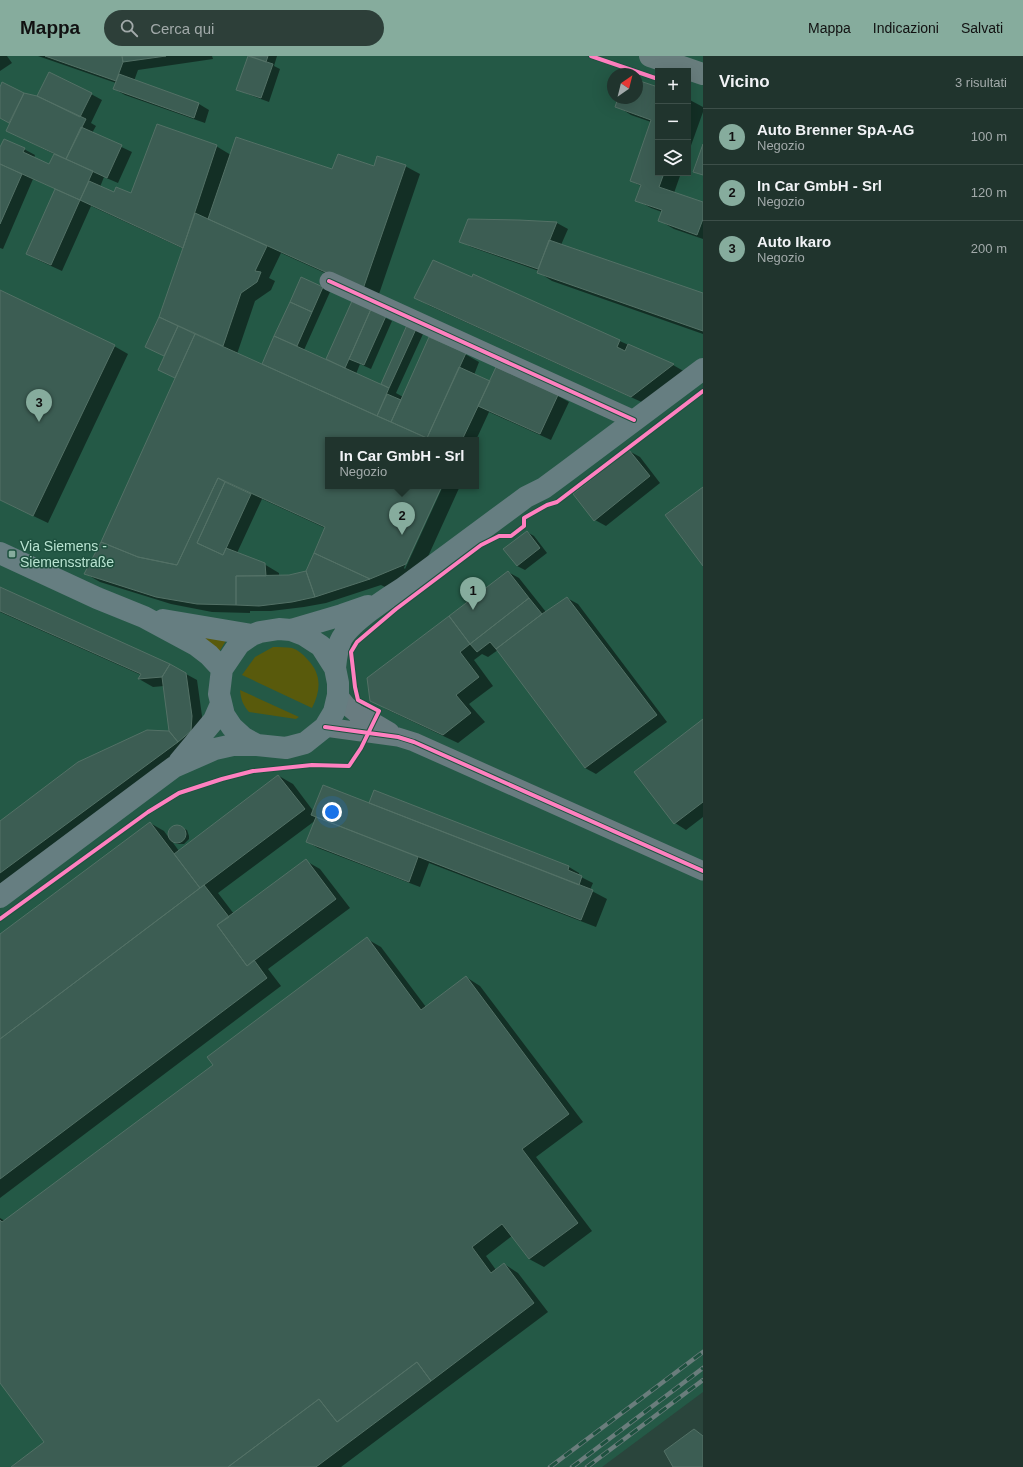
<!DOCTYPE html>
<html lang="it">
<meta charset="utf-8">
<style>
:root{--surface:#20342d;--page:#2d3f39;--text:#f1f3f6;--muted:#a2aaaa;--line:#3d4f49;--accent:#86ac9d}
body{margin:0;font-family:Helvetica,sans-serif;background:var(--page);color:var(--text)}
.controls{position:absolute;right:12px;top:12px;display:grid;overflow:hidden;border-radius:0px;box-shadow:0 4px 16px #0002}
.controls button{width:36px;height:36px;display:grid;place-items:center;padding:0;border:0;border-bottom:1px solid var(--line);background:var(--surface);color:var(--text);font:20px sans-serif}
.compass{position:absolute;left:607px;top:12px;width:36px;height:36px;border-radius:50%;background:var(--surface);box-shadow:0 4px 16px #0002;rotate:35deg}
.you{position:absolute;left:332px;top:756px;width:14px;height:14px;margin:-10px;border:3px solid #fff;border-radius:50%;background:#1a73e8;box-shadow:0 0 0 6px #1a73e833}
.badge{display:grid;place-items:center;width:26px;height:26px;border-radius:50%;background:var(--accent);color:#111;font-size:13px;font-weight:700}
.pin{position:absolute;translate:-50% -33px;filter:drop-shadow(0 1px 2px #0008)}
.pin::after{content:'';position:absolute;top:21px;width:14px;height:12px;background:inherit;clip-path:polygon(0 0,100% 0,50% 100%)}
.popup{position:absolute;left:325px;top:381px;width:154px;height:52px;box-sizing:border-box;display:grid;place-content:center;border-radius:0px;background:var(--surface);filter:drop-shadow(0 1px 3px #0005);font-size:13px;white-space:nowrap;color:var(--muted)}
.popup b{font-size:15px;color:var(--text)}
.popup::after{content:'';position:absolute;left:50%;top:100%;margin-left:-8px;border:8px solid transparent;border-top-color:var(--surface)}
.list{margin:0;padding:0;list-style:none}
h2{display:flex;justify-content:space-between;align-items:center;height:52px;margin:0;padding:0 16px;font-size:17px}
h2 small{font-size:13px;font-weight:400;color:var(--muted)}
.list li{display:grid;grid-template-columns:26px 1fr auto;gap:12px;align-items:center;box-sizing:border-box;height:56px;padding:0 16px;border-top:1px solid var(--line)}
.list b{display:block;font-size:15px;white-space:nowrap}
.list p{margin:0;font-size:13px;white-space:nowrap;color:var(--muted)}
.list em{font-size:13px;font-style:normal;color:var(--muted)}
.icon{flex:none;width:22px;height:22px;fill:none;stroke:currentColor;stroke-width:2;stroke-linecap:round;stroke-linejoin:round}
.map{position:relative;flex:none;width:703px;height:1411px;overflow:hidden}
header{display:flex;align-items:center;gap:24px;box-sizing:border-box;height:56px;padding:0 20px;background:var(--accent);color:#111}
header strong{font-size:19px}
nav{display:flex;gap:22px;margin-inline-start:auto;font-size:14px}
.search{width:280px;height:36px;background:var(--page);display:flex;align-items:center;gap:10px;box-sizing:border-box;padding:0 14px;border-radius:22px;color:var(--muted);font-size:15px}
main{display:flex}
aside{flex:1;background:var(--surface)}
.map>svg:first-child{display:block}
</style>
<header>
<strong>Mappa</strong>
<div class="search"><svg class="icon" aria-label="search" viewBox="0 0 24 24"><circle cx="10" cy="10" r="6"/><path d="M15 15l6 6"/></svg>Cerca qui</div>
<nav><a>Mappa</a><a>Indicazioni</a><a>Salvati</a></nav>
</header>
<main>
<div class="map">
<svg width="703" height="1411" viewBox="0 0 703 1411">
<rect width="100%" height="100%" fill="#2a453c"/>
<!-- built -->
<path fill="#245946" fill-rule="evenodd" d="M0 0H703V1336L602 1411H0ZM658 15H688V117H658ZM613 18H637V42H613ZM328 384H476V430H328Z"/>
<!-- green -->
<path fill="#595a0c" d="M200 581 227 583 219 596Z
M273 591C279 591 286 591 292 592 298 594 303 598 307 603 322 618 321 634 312 652L242 619 255 601Z
M240 634 299 661 296 663 249 656C243 649 241 644 240 634Z"/>
<!-- shadow -->
<path fill="#0007" fill-rule="evenodd" d="M0 0H7L12 7 0 15Z
M38 0H212L213 3 138 14 134 25 199 48 209 54 205 67 125 39 114 33 116 27Z
M249 0H277L274 10 280 13 269 46 245 37 237 33Z
M637 25 658 32V117H681L674 137 703 148V183L674 173 660 165 662 156 651 152 636 144 641 130 631 125 651 66 631 59 617 50 620 42H637Z
M0 33 38 41 91 38 102 44 91 67 96 70 92 77 132 96 118 127 104 121 100 131 115 137 132 138 216 90 231 99 333 115 405 110 420 118 378 241 281 197 269 222 275 225 271 234 255 245 237 298 262 309 302 222 330 236 304 294 327 304 353 246 392 265 371 313 360 308 356 318 381 329 408 270 423 278 396 337 403 341 465 298 479 306 474 319 490 326 558 340 569 346 551 384 489 356 476 384H328V430H440L404 512 405 513 443 430H460L421 516 385 531 381 529 326 547 304 551 271 555H250V557L212 556 171 548 100 526 86 518 102 487 176 322 166 317 165 300 146 291 160 262 184 193 91 150 62 215 38 204 27 198 56 133 33 123 3 193 0 192V94L24 93 35 99 34 102 50 109 54 98 7 75 11 67 0 62ZM262 443 325 472 307 516 289 520 279 521V517L264 508 237 497Z
M688 43 703 51V56L688 98Z
M468 164 557 167 568 173 561 189 703 238V278L552 225 538 216 539 215 471 191 460 185Z
M473 219 673 309 687 317 646 348 430 250 415 242 472 222Z
M0 235 114 290 128 298 48 467 0 444Z
M629 395 640 401 660 427 606 470 595 464Z
M527 476 534 480 547 497 525 514 517 510Z
M508 516 519 522 546 556 567 542 578 548 667 666 596 718 585 712 498 594 488 601 482 598 474 604 493 630 469 648 485 666 458 687 386 653 371 644Z
M0 532 186 618 197 624 203 667 189 691 0 835V766L172 676 164 630 153 631 139 623 141 619 0 556Z
M703 665V761L686 774 675 767 636 716Z
M279 720 293 728 314 756 369 749 569 811 579 817V820L593 827 590 834 607 843 596 871 429 807 420 831 318 792 307 786 316 764 218 837 234 858 306 805 320 813 350 852 268 913 281 930 0 1142V880L150 767 164 775 169 782 168 777 170 773 176 770 187 774 189 780V783L184 788H177L171 784 179 795Z
M367 883 381 891 426 951 466 921 480 930 583 1066 536 1101 592 1175 544 1211 529 1203 512 1180 486 1200 496 1214 504 1208 518 1217 548 1256 341 1411H12L46 1386 0 1325V1162L5 1165 214 1009Z"/>
<!-- building -->
<path fill="#3c5d53" stroke="#537166" d="M45 0H122L123 6 116 25Z
M122 0H166L123 6Z
M248 0 273 8 261 42 236 34Z
M250 0H268L266 6Z
M49 16 92 37 80 61 37 40Z
M119 18 199 47 194 62 113 33Z
M637 24 658 31V117H664L659 131 703 146V163L697 179 658 165 662 154 635 145 641 129 630 125 651 64 615 51 618 42H637Z
M2 26 24 37 9 67 0 62V31Z
M24 37 37 40 86 63 66 103 6 75Z
M157 68 217 89 183 192 80 144 89 125 114 136 116 131 131 137Z
M81 71 122 89 107 122 66 103Z
M236 81 332 113 338 98 374 110 377 100 406 109 363 233 208 163Z
M4 83 25 92 23 96 49 108 54 98 93 115 80 144 0 108V91Z
M703 88V119L693 116Z
M0 108 22 118 0 168Z
M55 133 80 144 51 209 26 198Z
M195 157 267 190 255 215 261 216 257 226 241 237 223 290 159 261Z
M468 163 519 164 557 166 538 213 459 186Z
M549 184 703 237V275L537 217Z
M433 204 472 221 473 218 620 284 617 291 625 295 628 288 674 308 631 341 414 242Z
M301 221 323 231 312 256 290 246Z
M0 234 115 289 33 460 0 444Z
M352 245 371 253 345 312 326 303Z
M290 246 312 256 297 290 274 280Z
M371 253 386 260 364 309 349 303Z
M159 261 178 270 164 300 145 291Z
M407 269 416 273 389 332 381 328Z
M178 270 195 278 175 322 158 314Z
M195 278 431 384H328V430H442L406 508 370 523 314 497 325 471 218 422 177 509 138 501 101 486Z
M274 280 389 332 377 360 262 308Z
M429 281 466 297 427 382 391 366Z
M459 311 490 325 462 384H431L427 382Z
M496 311 558 339 540 378 478 350Z
M387 338 401 344 391 366 377 360Z
M629 394 650 420 594 465 573 438Z
M218 422 225 426 197 487 223 499 226 492 265 507 266 520H236V549L197 548 156 541 84 518 101 486 138 501 177 509Z
M225 426 251 438 223 499 197 487Z
M703 431V510L665 459Z
M527 475 540 492 517 510 503 493Z
M314 497 370 523 315 541 306 515Z
M306 515 315 541 292 546 259 550 236 549V520L289 519Z
M508 515 529 542 470 588 449 560Z
M0 531 170 608 162 621 138 623 141 618 0 555Z
M567 541 657 659 585 712 496 593 542 558Z
M529 542 542 558 496 593 490 586 477 596 470 588Z
M449 560 470 588 460 596 479 621 456 639 471 657 443 679 370 645 367 622Z
M170 608 186 617 192 660 191 675 178 686 169 675 162 621Z
M703 663V746L674 768 634 716Z
M147 674 169 675 178 686 0 817V765L78 706Z
M278 719 305 753 200 832 174 798Z
M323 729 593 834 581 864 311 759Z
M374 734 569 810 568 814 582 820 579 829 369 747Z
M316 761 418 801 409 826 306 786Z
M150 766 200 832 0 983V878Z
M168 778a9 9 0 1 1 18 0a9 9 0 1 1-18 0Z
M306 803 336 843 247 910 217 869Z
M204 829 229 861 217 869 247 910 254 904 267 922 0 1123V983Z
M367 881 421 954 466 920 569 1058 522 1093 578 1167 529 1203 502 1168 472 1191 491 1217 504 1207 534 1247 431 1325 417 1306 337 1366 319 1343 228 1411H11L44 1386 0 1327V1164L2 1166 213 1009 207 1001Z
M417 1306 431 1325 316 1411H228L319 1343 337 1366Z
M694 1373 703 1380V1411H673L664 1395Z"/>
<g fill="none" stroke-linecap="round" stroke-linejoin="round">
<!-- street -->
<path stroke="#697c80" stroke-width="19" d="M329 225 634 364
M338 639 346 649 357 658 373 666 390 676
M325 671 398 681 414 686 703 815"/>
<!-- secondary -->
<path stroke="#667e81" stroke-width="22" d="M0 497 97 542 144 561 196 589 209 599 222 613
M163 564 252 579
M291 574 342 559 368 550
M335 612C336 602 337 591 342 582 351 566 387 542 403 532L526 441 544 432 567 415 703 313
M179 706 214 664 221 648
M0 841 174 711 215 693 233 689H257L286 692 305 687 325 671 334 656 338 639V627L335 612 321 590 304 579 291 574 279 573 260 576 252 579 239 588 222 613 219 638 224 659 232 671 244 682 257 689"/>
<!-- primary -->
<path stroke="#687d7d" stroke-width="22" d="M650 0 703 18"/>
<defs>
<path id="rail" d="M550 1411 703 1296
M572 1411 703 1312
M587 1411 703 1324"/>
</defs>
<!-- rail casing -->
<use href="#rail" stroke="#6a7d7c" stroke-width="4.5"/>
<!-- rail -->
<use href="#rail" stroke="#1e513f" stroke-width="3" stroke-dasharray="9" stroke-linecap="butt"/>
<defs>
<path id="cycleway" d="M591 0 658 23
M329 225 634 364
M325 671 398 681 414 686 703 815
M0 863 148 756 179 737 222 723 253 715 312 709 349 710 361 692 379 655 358 644 355 631 351 596 357 586 396 553 481 489 499 480H511L524 470V462L547 449 557 446 703 335"/>
</defs>
<!-- cycleway casing -->
<use href="#cycleway" stroke="#1e513f" stroke-width="6"/>
<!-- cycleway -->
<use href="#cycleway" stroke="#ff80c0" stroke-width="4"/>
</g>
<!-- markers -->
<rect fill="#86ac9d" stroke="#1e513f" stroke-width="1.5" x="8" y="494" width="8" height="8" rx="2"/>
<g text-anchor="middle" stroke-width="3" stroke-linejoin="round" paint-order="stroke">
<!-- poi labels -->
<g font-size="14" fill="#b8e3d1" stroke="#1e513f" text-anchor="start">
<text x="20" y="495">Via Siemens -<tspan x="20" dy="16">Siemensstraße</tspan></text>
</g>
</g>
</svg>
<div class="controls">
<button>+</button>
<button>−</button>
<button><svg class="icon" aria-label="layers" viewBox="0 0 24 24"><path d="M12 4l9 5-9 5-9-5zM3 14l9 5 9-5"/></svg></button>
</div>
<svg class="compass" viewBox="-18 -18 36 36"><path d="M0-13l5 13h-10z" fill="#e53935"/><path d="M0 13l5-13h-10z" fill="#a2aaaa"/></svg>
<div class="you"></div>
<div class="pin badge" style="left:473px;top:554px">1</div>
<div class="pin badge" style="left:402px;top:479px">2</div>
<div class="popup"><b>In Car GmbH - Srl</b>Negozio</div>
<div class="pin badge" style="left:39px;top:366px">3</div>
</div>
<aside>
<h2>Vicino<small>3 risultati</small></h2>
<ul class="list">
<li><span class="badge">1</span><div><b>Auto Brenner SpA-AG</b><p>Negozio</p></div><em>100 m</em></li>
<li><span class="badge">2</span><div><b>In Car GmbH - Srl</b><p>Negozio</p></div><em>120 m</em></li>
<li><span class="badge">3</span><div><b>Auto Ikaro</b><p>Negozio</p></div><em>200 m</em></li>
</ul>
</aside>
</main>
